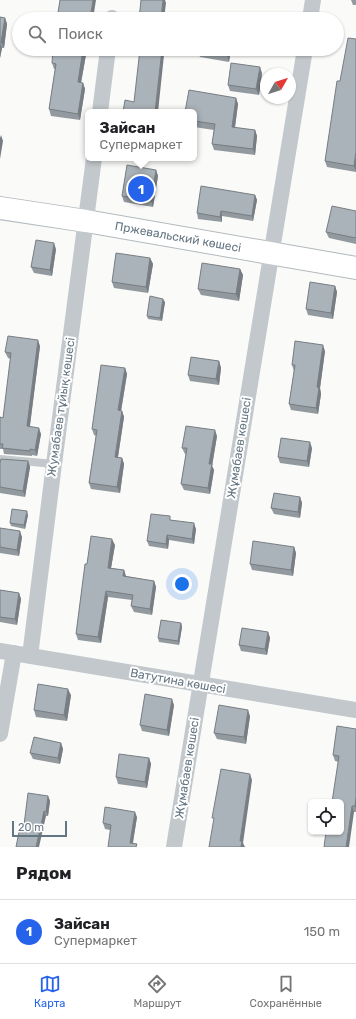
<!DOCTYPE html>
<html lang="ru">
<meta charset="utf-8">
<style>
:root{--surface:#fff;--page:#f6f6f6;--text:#202124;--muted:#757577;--line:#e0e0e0;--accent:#2563eb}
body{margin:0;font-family:Rubik,sans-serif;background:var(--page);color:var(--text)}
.controls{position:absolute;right:12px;bottom:12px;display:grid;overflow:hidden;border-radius:6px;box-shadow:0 1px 3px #0004}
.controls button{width:36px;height:36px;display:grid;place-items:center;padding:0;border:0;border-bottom:1px solid var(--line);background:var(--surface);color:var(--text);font:20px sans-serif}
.compass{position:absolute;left:260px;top:68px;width:36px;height:36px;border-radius:50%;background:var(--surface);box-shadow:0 1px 3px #0004;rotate:51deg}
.scale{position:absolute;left:12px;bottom:10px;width:55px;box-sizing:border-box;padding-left:4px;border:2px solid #657683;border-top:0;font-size:11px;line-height:14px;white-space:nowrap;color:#657683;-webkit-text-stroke:3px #fff;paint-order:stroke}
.you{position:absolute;left:182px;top:584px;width:14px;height:14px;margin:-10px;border:3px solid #fff;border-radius:50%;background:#1a73e8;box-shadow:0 0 0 6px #1a73e833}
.badge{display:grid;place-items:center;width:26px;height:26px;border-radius:50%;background:var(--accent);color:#fff;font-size:13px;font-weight:700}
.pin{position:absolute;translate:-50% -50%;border:2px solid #fff;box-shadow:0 1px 4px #0006}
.popup{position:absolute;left:85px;top:109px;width:112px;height:52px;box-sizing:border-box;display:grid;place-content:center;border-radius:6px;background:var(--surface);filter:drop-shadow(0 1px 3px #0005);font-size:13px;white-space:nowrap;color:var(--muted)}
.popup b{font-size:15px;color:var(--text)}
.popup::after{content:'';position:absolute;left:50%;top:100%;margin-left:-8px;border:8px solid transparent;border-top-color:var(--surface)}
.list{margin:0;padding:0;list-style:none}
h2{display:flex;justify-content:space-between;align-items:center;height:52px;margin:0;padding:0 16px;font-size:17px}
h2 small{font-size:13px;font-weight:400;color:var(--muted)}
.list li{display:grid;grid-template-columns:26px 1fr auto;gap:12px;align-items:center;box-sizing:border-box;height:64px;padding:0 16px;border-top:1px solid var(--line)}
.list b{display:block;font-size:15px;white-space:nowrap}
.list p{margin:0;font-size:13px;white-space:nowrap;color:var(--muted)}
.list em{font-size:13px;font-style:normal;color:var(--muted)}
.icon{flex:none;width:22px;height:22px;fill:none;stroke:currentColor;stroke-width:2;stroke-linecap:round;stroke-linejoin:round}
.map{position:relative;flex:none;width:356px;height:847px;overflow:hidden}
.search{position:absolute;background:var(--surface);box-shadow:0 1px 3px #0004;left:12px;right:12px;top:12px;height:44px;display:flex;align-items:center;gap:10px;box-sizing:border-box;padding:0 14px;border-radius:22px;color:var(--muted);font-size:15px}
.sheet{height:116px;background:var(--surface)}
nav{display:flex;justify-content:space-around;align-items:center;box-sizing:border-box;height:56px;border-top:1px solid var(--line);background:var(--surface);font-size:11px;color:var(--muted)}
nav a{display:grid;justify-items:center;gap:2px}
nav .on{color:var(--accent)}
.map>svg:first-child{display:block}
</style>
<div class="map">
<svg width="356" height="847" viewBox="0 0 356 847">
<rect width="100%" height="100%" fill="#fafaf8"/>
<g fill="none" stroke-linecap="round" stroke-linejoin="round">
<defs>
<path id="secondary" d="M0 208 86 221 356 268"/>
</defs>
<!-- secondary casing -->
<use href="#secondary" stroke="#b3babf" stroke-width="24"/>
<!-- lane -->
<path stroke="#c3c8cc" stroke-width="8" d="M0 459 54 464"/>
<!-- street -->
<path stroke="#c3c8cc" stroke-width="16" d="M112 19V18
M310 19 313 0
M100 112 108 49
M0 651 356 710
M30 656 54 464 94 158
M0 734 14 653
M174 847 305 49"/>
<!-- secondary -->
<use href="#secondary" stroke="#fff" stroke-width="22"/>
</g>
<!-- wall -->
<path fill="#929a9f" d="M351 0H356V5H353Z
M0 17 5 18 7 24 4 48H2L0 58Z
M87 49 81 83H83L85 89 80 120 51 116 49 109 55 69H54L52 63Z
M231 49 229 62 200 57 198 51Z
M262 73 259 95 230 91 228 85Z
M340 81 356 172 327 167 325 161Z
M236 98 238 104 235 128 255 130 257 136 255 155 214 150 212 144 214 130 194 127V112Z
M156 170 158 176 153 207 124 202 122 196Z
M255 195 257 200 253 221 222 216V222L198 219 197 213Z
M356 211V244L329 238 326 232Z
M56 249 52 276 34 273 31 267Z
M150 258 153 264 148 293 114 288 112 282Z
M240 269 243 275 239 301 201 295 198 289Z
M335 286 337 292 333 319 308 315 306 309Z
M165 302 162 321 148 319 147 316Z
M40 346 30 426 41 434 37 456 32 455V456L4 454 3 449H0V417L3 418 11 359 8 358 5 352Z
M325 351 320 388 321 394 318 414 291 410 289 404 294 371 292 365Z
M219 361 221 368 219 385 190 381 188 375Z
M125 368 127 374 121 411H122L124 417 118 457 122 458 124 464 120 493 91 489 89 483 96 436 94 435 92 429Z
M217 436 212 466 214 470 210 494 184 490 181 484 186 454H185L182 448Z
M312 448 309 467 280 463 278 457Z
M28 461 30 467 25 497 0 493V463Z
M300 497 302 503 300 518 274 514 271 508Z
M28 515 25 529 11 526 10 523Z
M171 520 196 529 194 544 169 540 168 549 149 546 147 541Z
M0 528 22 537 19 556 0 553Z
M115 545 111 568 124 570 126 576 154 581 156 587 152 615 134 612 131 606 132 600 108 597 101 643 78 640 76 634 87 564Z
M294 547 296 553 293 576 252 570 250 564Z
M0 590 19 593 21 599 17 625 0 622Z
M181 623 182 627 179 645 159 642 158 638Z
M268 632 270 638 267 655 241 651 239 645Z
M71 695 67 721 36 717 34 710Z
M174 705 169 736 142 731 140 725Z
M250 716 246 744 217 739 214 733Z
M356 729V812H354L341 832 339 762 335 761 333 755Z
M61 743 63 749 60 764 33 759 30 753Z
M149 758 151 764 147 788 118 784 116 777Z
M48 796 50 801 48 816H46L23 833Z
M137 817 133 843 110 830 105 829 103 823Z"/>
<!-- shaded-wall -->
<path fill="#777d82" d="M93 0H96L93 19H90Z
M163 0H165L166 3 164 19H161Z
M5 18 7 24 4 48 1 42Z
M0 43 2 48 0 58Z
M83 49H87L80 88 78 82Z
M162 49 164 55 158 112H155Z
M228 49H231L229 62 227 55Z
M260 67 262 73 259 95 256 89Z
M83 83 85 89 80 120 78 114Z
M236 98 238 104 234 133 232 127Z
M255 130 257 136 255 155 253 149Z
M1 135 3 141 0 159V138Z
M356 151V172L354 166Z
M156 170 158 176 153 207 151 201Z
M255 195 257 200 253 221 252 216Z
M221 211 222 216V222L220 217Z
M54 243 56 249 52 276 50 270Z
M150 258 153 264 148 293 146 287Z
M240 269 243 275 239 301 236 294Z
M335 286 337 292 333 319 331 313Z
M163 299 165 302 162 321 160 318Z
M38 340 40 346 29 432 27 426Z
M323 345 325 351 320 388 321 394 318 414 316 408 317 387Z
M219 361 221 368 219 385 216 379Z
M125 368 127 374 120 417 118 410Z
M122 411 124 417 117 463 115 457Z
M39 428 41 434 37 456 35 450Z
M215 430 217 436 212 466 214 470 210 494 208 488 209 464Z
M310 442 312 448 309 467 307 461Z
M122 458 124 464 120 493 117 487Z
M28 461 30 467 25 497 23 491Z
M300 497 302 503 300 518 298 512Z
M27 511 28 515 25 529 24 525Z
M194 523 196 529 194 544 192 539Z
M20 531 22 537 19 556 17 550Z
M167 535 169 540 168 549 166 544Z
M112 539 115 545 110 574 108 568Z
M294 547 296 553 293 576 291 570Z
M124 570 126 577 123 576Z
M154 581 156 587 152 615 150 609Z
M106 591 108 597 101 643 98 637Z
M19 593 21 599 17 625 15 619Z
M181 623 182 627 179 645 178 641Z
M268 632 270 638 267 655 265 649Z
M68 689 71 695 67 721 64 715Z
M172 699 174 705 169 736 167 730Z
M248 710 250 716 246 744 244 737Z
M61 743 63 749 60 764 58 758Z
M149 758 151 764 147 788 145 782Z
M250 774 252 780 243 843 245 847H241L240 841Z
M48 796 50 801 48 816 46 812Z
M356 797V810L355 806Z
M352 806 354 812 349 847H346Z
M44 811 46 816 39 847H36Z
M135 812 137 817 132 847 130 843Z"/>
<!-- building -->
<path fill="#aab3b9" stroke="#777d82" d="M60 0H93L90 19H57Z
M141 0H163L161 19H139Z
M203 16 223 19H202Z
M0 17 5 18 1 42H0Z
M348 38 356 39V151L354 166 325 161 337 81H340Z
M53 49H83L78 82 83 83 78 114 49 109 56 64 52 63Z
M140 49H162L155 112H123L125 100 134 102Z
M198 49H228L227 55 198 51Z
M231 63 260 67 256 89 228 85Z
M189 90 236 98 232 127 255 130 253 149 212 144 215 124 194 121V112H185Z
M127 165 156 170 151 201 122 196Z
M201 186 255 195 252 216 221 211 220 217 197 213Z
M332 206 356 211V238L326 232Z
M36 240 54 243 50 270 31 267Z
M116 253 150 258 146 287 112 282Z
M202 263 240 269 236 294 198 289Z
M310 282 335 286 331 313 306 309Z
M150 296 163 299 160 318 147 316Z
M8 336 38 340 27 426 39 428 35 450 30 449V451L2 448 3 444H0V417L3 418 11 353 5 352Z
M295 341 323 345 317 387 319 388 316 408 289 404 295 365H292Z
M191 357 219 361 216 379 188 375Z
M101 365 125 368 118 410 122 411 115 457 122 458 117 487 89 483 97 430 92 429Z
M186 426 215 430 209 464H212L208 488 181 484 187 448H182Z
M281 438 310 442 307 461 278 457Z
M1 459 28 461 23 491 0 487V463Z
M274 493 300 497 298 512 271 508Z
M12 509 27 511 24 525 10 523Z
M151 514 170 516V520L194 523 192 539 167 535 166 544 147 541Z
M0 528 20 531 17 550 0 547Z
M91 536 112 539 108 568 124 570 123 576 154 581 150 609 131 606 133 595 106 591 98 637 76 634 85 564H87Z
M253 541 294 547 291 570 250 564Z
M0 590 19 593 15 619 0 617Z
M161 620 181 623 178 641 158 638Z
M242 628 268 632 265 649 239 645Z
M38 684 68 689 64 715 34 710Z
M145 694 172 699 167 730 140 725Z
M219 705 248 710 244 737 214 733Z
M337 726 356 729V797L355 806H352L346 847H324L326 832H341V802H332L339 756 333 755Z
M34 737 61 743 58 758 30 753Z
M119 754 149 758 145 782 116 777Z
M221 769 250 774 240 841H242L241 847H209L214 818H212Z
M28 793 48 796 46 812 44 811 36 847H16L19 832 23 833Z
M105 807 135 812 130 843 137 844 136 847H108L111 825 103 823Z"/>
<g text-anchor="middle" stroke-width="4" stroke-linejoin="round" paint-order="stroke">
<!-- street labels -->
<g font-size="12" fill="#657683" stroke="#fff">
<text transform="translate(178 237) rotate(10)" y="4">Пржевальский көшесі</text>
<text transform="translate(61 407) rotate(-82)" y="4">Жумабаев тұйық көшесі</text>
<text transform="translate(239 448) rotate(-81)" y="4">Жұмабаев көшесі</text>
<text transform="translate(178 681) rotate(10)" y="4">Ватутина көшесі</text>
<text transform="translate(187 768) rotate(-81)" y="4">Жұмабаев көшесі</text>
</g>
</g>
</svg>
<div class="controls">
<button><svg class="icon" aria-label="locate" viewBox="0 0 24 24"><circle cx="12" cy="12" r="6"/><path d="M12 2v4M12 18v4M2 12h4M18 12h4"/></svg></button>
</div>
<svg class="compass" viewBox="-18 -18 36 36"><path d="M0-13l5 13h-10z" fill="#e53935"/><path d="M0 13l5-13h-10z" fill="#757577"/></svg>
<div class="scale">20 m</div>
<div class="you"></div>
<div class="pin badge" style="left:141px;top:189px">1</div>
<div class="popup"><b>Зайсан</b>Супермаркет</div>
<div class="search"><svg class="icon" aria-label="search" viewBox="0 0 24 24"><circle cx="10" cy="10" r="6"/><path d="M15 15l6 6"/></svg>Поиск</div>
</div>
<section class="sheet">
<h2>Рядом<small></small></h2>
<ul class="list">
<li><span class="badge">1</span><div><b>Зайсан</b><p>Супермаркет</p></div><em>150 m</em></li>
</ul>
</section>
<nav>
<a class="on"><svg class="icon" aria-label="map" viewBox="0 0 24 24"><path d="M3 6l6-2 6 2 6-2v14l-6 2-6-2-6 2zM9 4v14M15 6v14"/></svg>Карта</a>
<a><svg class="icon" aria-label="directions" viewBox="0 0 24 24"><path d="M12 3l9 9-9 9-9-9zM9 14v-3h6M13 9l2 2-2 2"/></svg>Маршрут</a>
<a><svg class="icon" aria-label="saved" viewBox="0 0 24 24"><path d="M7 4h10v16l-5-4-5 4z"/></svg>Сохранённые</a>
</nav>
